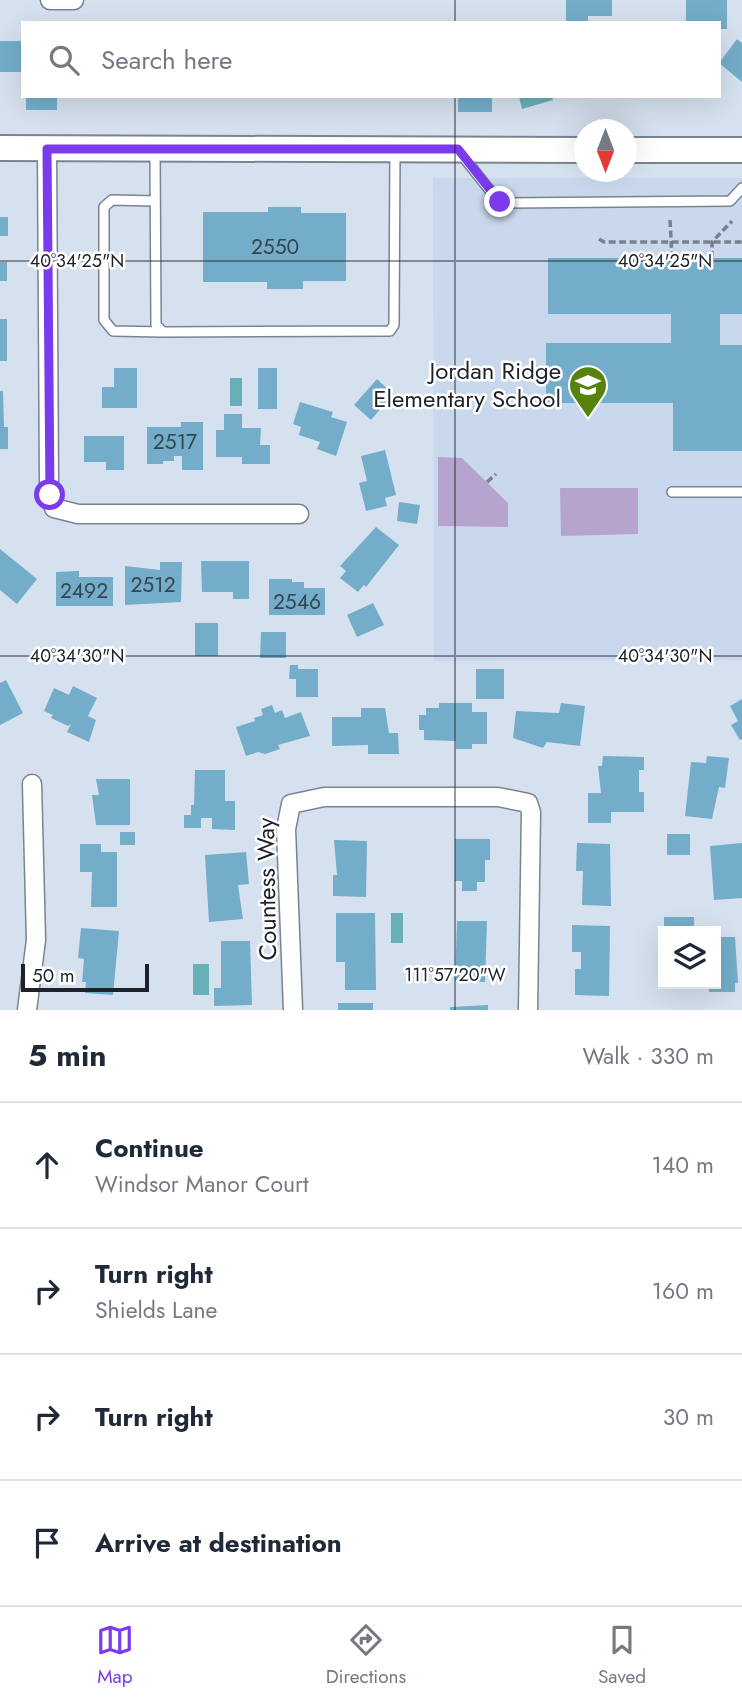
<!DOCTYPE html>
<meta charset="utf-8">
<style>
:root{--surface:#fff;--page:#f6f6f7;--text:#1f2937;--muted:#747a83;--line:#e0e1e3;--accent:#7c3aed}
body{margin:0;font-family:Jost,sans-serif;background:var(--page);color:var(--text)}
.controls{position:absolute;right:21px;bottom:21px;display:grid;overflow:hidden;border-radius:0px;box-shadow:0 7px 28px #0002}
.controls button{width:63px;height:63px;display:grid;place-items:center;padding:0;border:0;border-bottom:2px solid var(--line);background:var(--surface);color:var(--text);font:35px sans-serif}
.compass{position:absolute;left:574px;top:119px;width:63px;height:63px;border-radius:50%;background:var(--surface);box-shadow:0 7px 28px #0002;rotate:180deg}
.scale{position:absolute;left:21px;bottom:18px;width:128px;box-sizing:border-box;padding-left:7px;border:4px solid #1e2228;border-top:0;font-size:19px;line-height:24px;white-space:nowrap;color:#1e2228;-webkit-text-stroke:5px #fff;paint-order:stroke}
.stop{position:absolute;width:21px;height:21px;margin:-16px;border:5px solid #7c3aed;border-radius:50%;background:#fff}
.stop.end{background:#7c3aed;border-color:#fff;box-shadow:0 2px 7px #0008}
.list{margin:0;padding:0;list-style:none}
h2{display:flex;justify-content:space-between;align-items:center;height:91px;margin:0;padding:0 28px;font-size:30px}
h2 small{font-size:23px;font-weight:400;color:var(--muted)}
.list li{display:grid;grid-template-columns:46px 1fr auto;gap:21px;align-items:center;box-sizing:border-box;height:126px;padding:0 28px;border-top:2px solid var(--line)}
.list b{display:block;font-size:26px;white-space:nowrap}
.list p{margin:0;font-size:23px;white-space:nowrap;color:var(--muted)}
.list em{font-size:23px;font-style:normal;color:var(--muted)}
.icon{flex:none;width:38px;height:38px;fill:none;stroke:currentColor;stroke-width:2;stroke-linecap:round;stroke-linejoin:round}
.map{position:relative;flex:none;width:742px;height:1010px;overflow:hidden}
.search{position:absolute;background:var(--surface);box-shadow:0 7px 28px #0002;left:21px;right:21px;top:21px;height:77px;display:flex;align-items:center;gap:18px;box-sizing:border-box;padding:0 24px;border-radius:0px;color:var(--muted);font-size:26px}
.sheet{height:595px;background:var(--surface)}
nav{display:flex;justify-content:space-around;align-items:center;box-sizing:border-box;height:98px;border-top:2px solid var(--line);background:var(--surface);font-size:19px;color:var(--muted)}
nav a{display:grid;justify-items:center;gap:4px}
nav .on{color:var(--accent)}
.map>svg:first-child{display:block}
</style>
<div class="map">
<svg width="742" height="1010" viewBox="0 0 742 1010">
<rect width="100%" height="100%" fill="#d6e1ef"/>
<!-- built -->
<path fill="#c9d8ed" d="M433 178H742V660L434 661Z"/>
<!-- green -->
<path fill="#b7a4ce" d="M438 457 462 458 508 503V527L438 526Z
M560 488H638V534L561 536Z"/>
<!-- water -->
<path fill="#68afb7" d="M552 96 553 100 522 109 519 97Z
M230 378H242V406H230Z
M391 913H403V943H391Z
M193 964H209V995H193Z"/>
<!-- building -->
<path fill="#74adc9" d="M566 0H612V16H588V22H566Z
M686 0H727V29H719V23H686Z
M737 39 742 43V82L719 63Z
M0 41H23V72H0Z
M26 96H57V110H26Z
M458 96H492V112H458Z
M268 207H301V213H346V281H303V289H267V282H203V212H268Z
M0 217H8V236H0Z
M548 258H742V314H720V345H742V451H673V403H546V343H671V314H548Z
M0 262H7V281H0Z
M0 319H7V361H0Z
M114 368H137V408H102V387H114Z
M258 368H277V409H258Z
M377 379 393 394 371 420 354 405Z
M0 391H3L4 427H8V449H0Z
M300 402 333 412 331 417 347 422 336 456 317 449 320 442 299 435 301 427 293 424Z
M224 414H242V428H261L260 445H270V464H242V457H216V430H224Z
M181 422H203V470H182V456H174V461H163V464H147V427H181Z
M84 436H124V470H106V462H84Z
M385 450 396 495 385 498 387 506 366 511 359 483 367 481 361 456Z
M399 502 420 505 417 524 397 521Z
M376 527 399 545 366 587 364 585 358 592 340 578 346 571 340 566Z
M0 549 37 579 17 604 0 590Z
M201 561H249V599H233V592H202Z
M160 562H182L181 602 125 605V566L160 570Z
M79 571V577H113V606H56V572Z
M269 579H292V582H304V588H325V615H269Z
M373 603 384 625 357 637 347 615Z
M195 623H218V656H195Z
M261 632H286V658H260Z
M290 665H298V669H318V697H296V679H289Z
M476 669H504V699H476Z
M6 680 23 713 0 725V683Z
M73 686 97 698 88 716 96 720 89 742 67 732 71 724 68 726 51 718 53 715 44 711 54 688 69 695Z
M742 699V739L740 740 731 725 738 721 730 706Z
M439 703H472V712H487V744H472V749H456V741L424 740V730H419V715H426V708H439Z
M561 703 585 706 580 746 547 742 543 748 513 738 516 711 559 713Z
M272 705 275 713 282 710 285 718 301 712 310 736 278 745 280 749 265 754 258 752 246 756 236 727 255 721 254 718 263 715 261 709Z
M361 708H385L389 733H398L399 754H368V745L332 746V717H361Z
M603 756 644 757V770H639V792H644V812H611V823H588V793H601L598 766H602Z
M707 756 729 758 725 788 719 787 712 819 685 816 691 762 706 763Z
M195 770H225V801H235V830L212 829V818H201V828H184V815H191V805H194Z
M96 779H130V825H96L92 795H99Z
M120 832H135V845H120Z
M667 834H690V855H667Z
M455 839H490V860H485V882H477V891H462V881H455Z
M334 840 367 841 366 897 333 896V875H337Z
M577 843 610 844 611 906 582 905 583 871H576Z
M742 843V898L714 900 710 846Z
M80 844H101V852H117V907H91L92 872H80Z
M246 852 249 884 238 885 243 919 209 922 205 855Z
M336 913H375L376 990H345V962H336Z
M664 917H694V931H664Z
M457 921H487L485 982 455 981Z
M572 925 610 926 609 996 575 995V969H581V952H572Z
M81 928 119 931 113 995 85 993 86 982H82L84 959 78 958Z
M716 937H735L738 983H735V992H709V984H716Z
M221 941H250L252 1005 214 1006V988H221Z
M338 1003H373V1010H338Z
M488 1005V1010H450V1007Z"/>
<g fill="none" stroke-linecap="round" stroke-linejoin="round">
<defs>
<path id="lane" d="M155 151 156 325 163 332 390 331 394 325 395 152
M461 154 500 203 730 201 742 188
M155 201 112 200 104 207V320L113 331 163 332
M672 492H742"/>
<path id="street" d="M50 0H74
M47 149 49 483 54 508 78 514H299
M27 1010 36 940 32 784
M293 1010 286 829 291 804 324 797H498L528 803 531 812 528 1010"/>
<path id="secondary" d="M0 148 584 150
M626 150H742"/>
</defs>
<!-- lane casing -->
<use href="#lane" stroke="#7a8491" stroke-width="12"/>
<!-- street casing -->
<use href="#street" stroke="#7a8491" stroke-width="21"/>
<!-- secondary casing -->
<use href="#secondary" stroke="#7a8491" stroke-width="28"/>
<!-- path -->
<path stroke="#7a818b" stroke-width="3.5" stroke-dasharray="7 3.5" stroke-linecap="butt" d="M670 220 672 258
M599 239 604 242H742
M712 258V242L732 221
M487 482 496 474"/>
<!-- lane -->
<use href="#lane" stroke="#fff" stroke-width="9"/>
<!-- street -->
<use href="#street" stroke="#fff" stroke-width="18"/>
<!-- secondary -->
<use href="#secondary" stroke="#fff" stroke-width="24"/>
</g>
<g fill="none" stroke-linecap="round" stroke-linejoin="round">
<!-- route -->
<path stroke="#7c3aed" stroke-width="9" d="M50 495 47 149H458L500 202"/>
</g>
<!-- ticks -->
<path fill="none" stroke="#1e2228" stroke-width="2" stroke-opacity="0.45" d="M455 0V23M455 96V1010M0 261H742M0 656H742"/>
<!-- icons -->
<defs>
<symbol id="school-pin" viewBox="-11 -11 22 30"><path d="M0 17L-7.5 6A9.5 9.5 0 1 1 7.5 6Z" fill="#57830d" stroke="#fff"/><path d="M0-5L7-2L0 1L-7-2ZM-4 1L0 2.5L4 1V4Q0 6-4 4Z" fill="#fff"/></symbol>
</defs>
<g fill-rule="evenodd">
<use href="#school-pin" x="566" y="363" width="44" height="60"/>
</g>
<g text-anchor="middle" stroke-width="5" stroke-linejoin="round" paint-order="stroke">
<!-- number labels -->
<g font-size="21" fill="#344550">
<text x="275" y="254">2550</text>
<text x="175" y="449">2517</text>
<text x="153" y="592">2512</text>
<text x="84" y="598">2492</text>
<text x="297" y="609">2546</text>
</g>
<!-- poi labels -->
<g font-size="24" fill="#1e2228" stroke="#fff" text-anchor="end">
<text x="561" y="379">Jordan Ridge<tspan x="561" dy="28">Elementary School</tspan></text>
</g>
<!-- street labels -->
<g font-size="24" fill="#1e2228" stroke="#fff">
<text transform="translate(267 889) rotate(-91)" y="8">Countess Way</text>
</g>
</g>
<g font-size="18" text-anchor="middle" fill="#1e2228" stroke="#fff" stroke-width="5" stroke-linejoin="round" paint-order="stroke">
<text x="665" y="267">40°34'25"N</text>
<text x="77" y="267">40°34'25"N</text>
<text x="665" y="662">40°34'30"N</text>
<text x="77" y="662">40°34'30"N</text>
<text x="455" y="981">111°57'20"W</text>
</g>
</svg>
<div class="controls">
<button><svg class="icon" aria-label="layers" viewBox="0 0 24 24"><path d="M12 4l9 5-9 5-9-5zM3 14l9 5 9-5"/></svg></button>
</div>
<svg class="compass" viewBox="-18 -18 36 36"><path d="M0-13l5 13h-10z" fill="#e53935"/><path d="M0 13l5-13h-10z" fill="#747a83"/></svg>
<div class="scale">50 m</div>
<div class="stop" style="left:50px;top:495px"></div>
<div class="stop end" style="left:500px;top:202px"></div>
<div class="search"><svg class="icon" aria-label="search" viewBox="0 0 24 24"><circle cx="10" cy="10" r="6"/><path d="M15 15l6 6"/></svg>Search here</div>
</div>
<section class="sheet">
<h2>5 min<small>Walk · 330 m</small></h2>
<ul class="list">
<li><svg class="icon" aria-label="ahead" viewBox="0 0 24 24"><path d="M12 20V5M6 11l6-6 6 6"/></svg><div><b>Continue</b><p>Windsor Manor Court</p></div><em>140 m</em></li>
<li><svg class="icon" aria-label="right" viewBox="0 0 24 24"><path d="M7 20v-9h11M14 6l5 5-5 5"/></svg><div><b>Turn right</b><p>Shields Lane</p></div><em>160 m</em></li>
<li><svg class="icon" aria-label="right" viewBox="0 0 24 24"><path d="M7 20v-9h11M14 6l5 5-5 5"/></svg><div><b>Turn right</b></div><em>30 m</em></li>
<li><svg class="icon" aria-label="arrive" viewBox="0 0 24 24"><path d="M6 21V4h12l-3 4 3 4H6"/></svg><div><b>Arrive at destination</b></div></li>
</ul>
</section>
<nav>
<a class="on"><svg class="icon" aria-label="map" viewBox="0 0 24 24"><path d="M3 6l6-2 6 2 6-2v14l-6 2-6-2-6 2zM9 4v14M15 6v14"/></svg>Map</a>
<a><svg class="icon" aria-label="directions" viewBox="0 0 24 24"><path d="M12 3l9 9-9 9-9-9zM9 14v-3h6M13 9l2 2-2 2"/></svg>Directions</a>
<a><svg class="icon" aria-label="saved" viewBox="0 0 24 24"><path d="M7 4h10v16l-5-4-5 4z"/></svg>Saved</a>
</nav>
